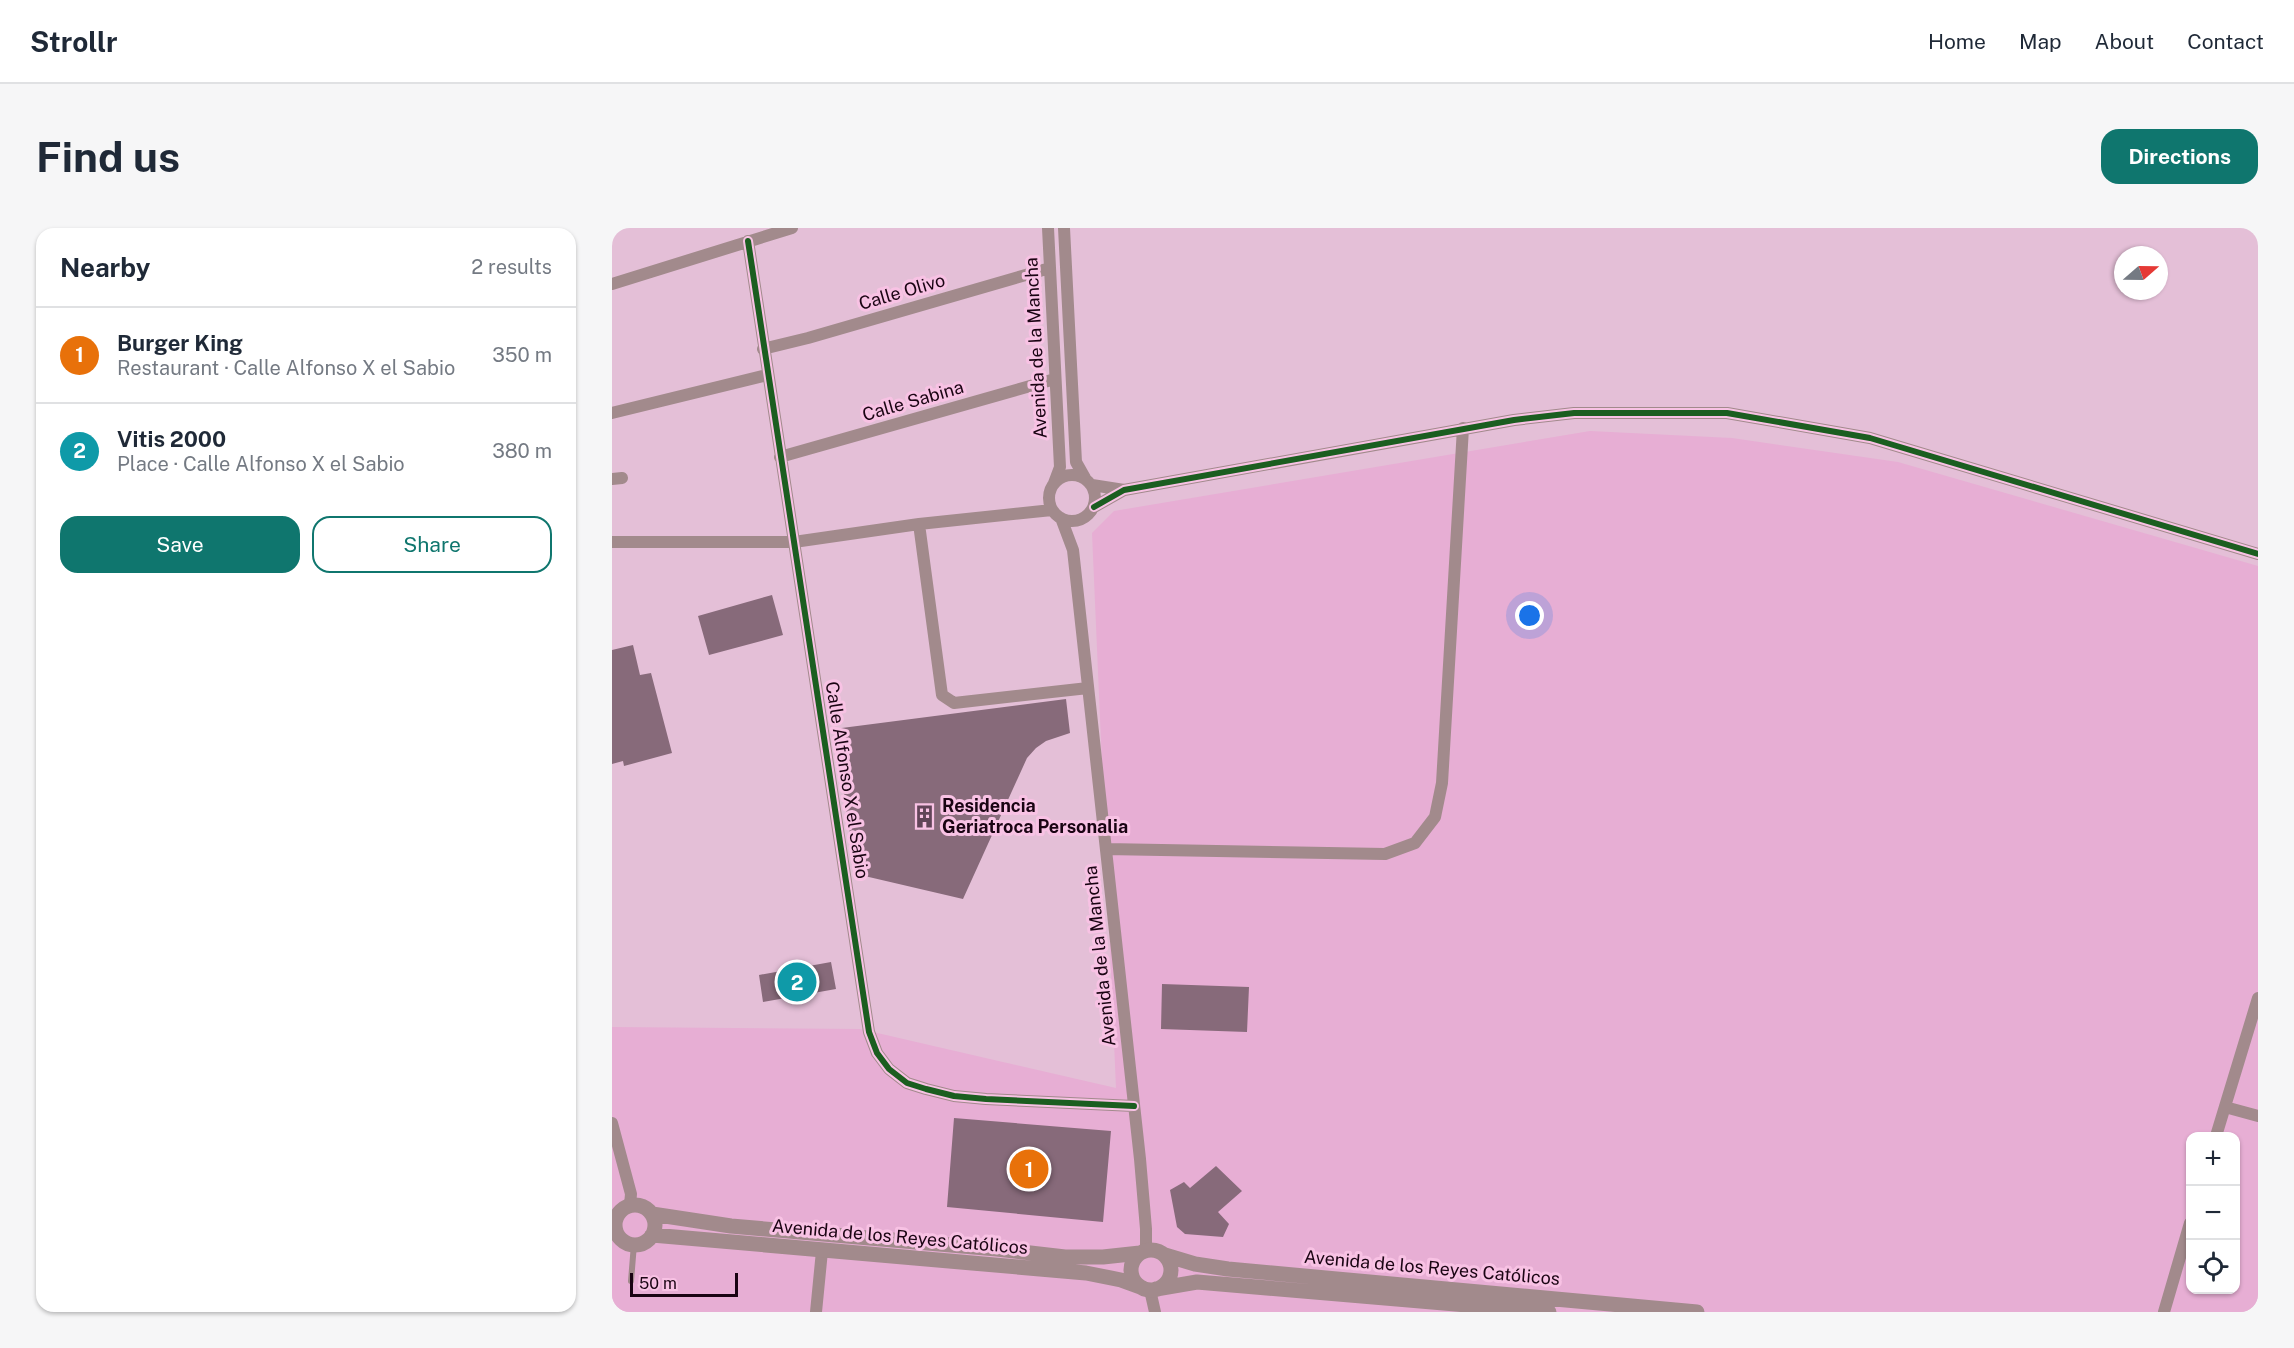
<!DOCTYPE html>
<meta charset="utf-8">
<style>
:root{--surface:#fff;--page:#f6f6f7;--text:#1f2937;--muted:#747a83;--line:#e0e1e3;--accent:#0f766e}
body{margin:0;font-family:"Public Sans",sans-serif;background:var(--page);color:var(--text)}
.controls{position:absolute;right:18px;bottom:18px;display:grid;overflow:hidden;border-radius:12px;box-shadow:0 2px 4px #0004}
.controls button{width:54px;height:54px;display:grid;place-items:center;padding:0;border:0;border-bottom:2px solid var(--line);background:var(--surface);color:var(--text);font:30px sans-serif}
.compass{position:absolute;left:1502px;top:18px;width:54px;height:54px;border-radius:50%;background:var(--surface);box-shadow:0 2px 4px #0004;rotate:70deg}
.scale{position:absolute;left:18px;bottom:15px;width:108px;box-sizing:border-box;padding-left:6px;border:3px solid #1a0413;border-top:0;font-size:16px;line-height:21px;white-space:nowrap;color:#1a0413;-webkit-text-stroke:4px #f8c2e4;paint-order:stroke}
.you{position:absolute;left:918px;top:388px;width:21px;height:21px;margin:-15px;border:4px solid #fff;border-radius:50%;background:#1a73e8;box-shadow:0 0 0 9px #1a73e833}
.badge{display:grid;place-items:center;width:39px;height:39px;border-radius:50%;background:var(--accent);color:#fff;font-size:20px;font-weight:700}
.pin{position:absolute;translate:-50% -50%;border:3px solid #fff;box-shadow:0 2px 6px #0006}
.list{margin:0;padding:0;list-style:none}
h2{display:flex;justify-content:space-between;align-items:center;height:78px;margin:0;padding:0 24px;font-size:26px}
h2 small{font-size:20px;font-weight:400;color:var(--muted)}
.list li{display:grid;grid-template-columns:39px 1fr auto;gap:18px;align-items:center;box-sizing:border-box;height:96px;padding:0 24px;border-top:2px solid var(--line)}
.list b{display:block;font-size:22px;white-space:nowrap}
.list p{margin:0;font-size:20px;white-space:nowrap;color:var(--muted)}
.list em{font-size:20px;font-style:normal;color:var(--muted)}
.actions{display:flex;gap:12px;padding:18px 24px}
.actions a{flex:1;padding:14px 0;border:2px solid var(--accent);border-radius:18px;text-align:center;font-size:21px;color:var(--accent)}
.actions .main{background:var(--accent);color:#fff}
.icon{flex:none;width:33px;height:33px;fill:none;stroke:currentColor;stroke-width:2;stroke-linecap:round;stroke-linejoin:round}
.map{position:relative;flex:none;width:1646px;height:1084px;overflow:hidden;border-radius:18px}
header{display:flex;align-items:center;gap:36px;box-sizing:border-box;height:84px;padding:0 30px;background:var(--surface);border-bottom:2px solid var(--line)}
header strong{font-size:28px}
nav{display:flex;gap:33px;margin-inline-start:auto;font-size:21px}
.intro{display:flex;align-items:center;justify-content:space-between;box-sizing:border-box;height:144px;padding:0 36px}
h1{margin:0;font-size:42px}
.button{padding:15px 27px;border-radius:18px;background:var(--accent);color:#fff;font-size:21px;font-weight:700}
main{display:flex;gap:36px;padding:0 36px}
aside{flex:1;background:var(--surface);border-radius:18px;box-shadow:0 2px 4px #0004}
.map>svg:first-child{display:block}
</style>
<header>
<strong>Strollr</strong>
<nav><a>Home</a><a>Map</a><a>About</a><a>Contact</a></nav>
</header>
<div class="intro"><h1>Find us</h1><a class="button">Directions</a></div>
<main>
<aside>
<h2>Nearby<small>2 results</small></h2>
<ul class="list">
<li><span class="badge" style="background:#e8710a">1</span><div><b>Burger King</b><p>Restaurant · Calle Alfonso X el Sabio</p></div><em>350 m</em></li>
<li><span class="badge" style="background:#0f9aa8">2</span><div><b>Vitis 2000</b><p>Place · Calle Alfonso X el Sabio</p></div><em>380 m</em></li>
</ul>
<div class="actions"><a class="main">Save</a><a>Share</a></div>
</aside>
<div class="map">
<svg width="1646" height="1084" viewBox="0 0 1646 1084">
<rect width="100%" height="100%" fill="#e4bfd7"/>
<!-- built -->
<path fill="#e7aed4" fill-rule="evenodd" d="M978 203 1120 210 1286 234 1646 338V1084H0V799L248 801 504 860 480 305 502 283ZM1578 908H1624V1062H1578Z"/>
<!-- building -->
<path fill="#876a7a" d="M160 367 171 407 97 427 86 388Z
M21 417 28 447 39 445 60 525 12 538 11 533 0 536V422Z
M454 471 458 505 434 513 424 520 415 530 351 671 244 646 222 501Z
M219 734 224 761 151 774 147 747Z
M550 756 637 759 635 804 549 801Z
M342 890 499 903 491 994 335 979Z
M604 938 630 963 606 984 617 996 611 1009 573 1006 565 999 558 962 572 954 578 960Z"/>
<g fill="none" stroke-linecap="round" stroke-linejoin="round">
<!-- service -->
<path stroke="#a28a8c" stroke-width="6" d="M19 1053 22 1016"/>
<!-- minor -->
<path stroke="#a28a8c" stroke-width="12" d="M436 0 448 239 442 255
M452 0 464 234 473 250
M136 13 257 804 265 825 277 841 295 855 314 861 342 868 374 871 522 878
M0 56 180 0
M151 121 196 110 438 40
M0 185 155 147
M168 229 443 151
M437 270a23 23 0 1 1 46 0a23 23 0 1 1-46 0Z
M0 251 10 250
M480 257 512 262
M482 279 512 262 902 192 962 185H1115L1258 210 1646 326
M449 290 461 322 528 931 534 1001V1023
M307 296 330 467 342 475 476 460
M0 314H182L307 296 440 282
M494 621 773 626 803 615 823 589 830 555 851 200
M1613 879 1646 888
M0 895 19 966 18 977
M1604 908 1646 770
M538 1062 543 1084
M204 1084 210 1023
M1552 1084 1578 995"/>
<!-- tertiary -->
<path stroke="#a28a8c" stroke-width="15" d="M3 997a20 20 0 1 1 40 0a20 20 0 1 1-40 0Z
M40 986 119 998 385 1021 453 1029H491L528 1025
M40 1007 474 1045 509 1052 531 1060
M519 1042a20 20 0 1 1 40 0a20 20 0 1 1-40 0Z
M553 1027 583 1036 616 1041 1085 1084
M544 1061 585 1054 937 1084"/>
<defs>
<path id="cycleway" d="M136 13 257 804 265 825 277 841 295 855 314 861 342 868 374 871 522 878
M482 279 512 262 902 192 962 185H1115L1258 210 1646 326"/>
</defs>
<!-- cycleway casing -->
<use href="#cycleway" stroke="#f8c2e4" stroke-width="10"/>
<!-- cycleway -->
<use href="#cycleway" stroke="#1b5e20" stroke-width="6"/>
</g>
<!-- icons -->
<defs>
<symbol id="building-bare" viewBox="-9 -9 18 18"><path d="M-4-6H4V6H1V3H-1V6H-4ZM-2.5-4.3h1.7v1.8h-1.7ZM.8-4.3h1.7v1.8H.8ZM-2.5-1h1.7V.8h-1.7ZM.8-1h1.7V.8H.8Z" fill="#614558" stroke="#f8c2e4" stroke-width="2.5" paint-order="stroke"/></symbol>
</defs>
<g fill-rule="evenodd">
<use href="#building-bare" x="296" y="572" width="33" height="33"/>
</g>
<g text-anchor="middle" stroke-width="6" stroke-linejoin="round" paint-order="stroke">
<!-- street labels -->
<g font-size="18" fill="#1a0413" stroke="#f8c2e4">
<text transform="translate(290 64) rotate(-16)" y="6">Calle Olivo</text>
<text transform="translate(424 120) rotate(-93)" y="6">Avenida de la Mancha</text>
<text transform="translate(301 173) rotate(-16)" y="6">Calle Sabina</text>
<text transform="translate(235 552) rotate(81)" y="6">Calle Alfonso X el Sabio</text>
<text transform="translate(488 728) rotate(-96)" y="6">Avenida de la Mancha</text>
<text transform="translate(288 1009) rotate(5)" y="6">Avenida de los Reyes Católicos</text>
<text transform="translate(820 1040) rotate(5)" y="6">Avenida de los Reyes Católicos</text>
</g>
<!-- poi labels -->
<g font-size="18" font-weight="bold" fill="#1a0413" stroke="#f8c2e4" text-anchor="start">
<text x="330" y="584">Residencia<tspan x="330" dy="21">Geriatroca Personalia</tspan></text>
</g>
</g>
</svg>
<div class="controls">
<button>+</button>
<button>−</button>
<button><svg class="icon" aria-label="locate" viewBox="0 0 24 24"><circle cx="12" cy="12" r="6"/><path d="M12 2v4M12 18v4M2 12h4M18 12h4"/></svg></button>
</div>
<svg class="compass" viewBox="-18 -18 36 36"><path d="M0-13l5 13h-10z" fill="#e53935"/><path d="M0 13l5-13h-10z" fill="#747a83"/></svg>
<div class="scale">50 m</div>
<div class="you"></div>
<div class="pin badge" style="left:417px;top:941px;background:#e8710a">1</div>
<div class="pin badge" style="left:185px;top:754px;background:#0f9aa8">2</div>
</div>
</main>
